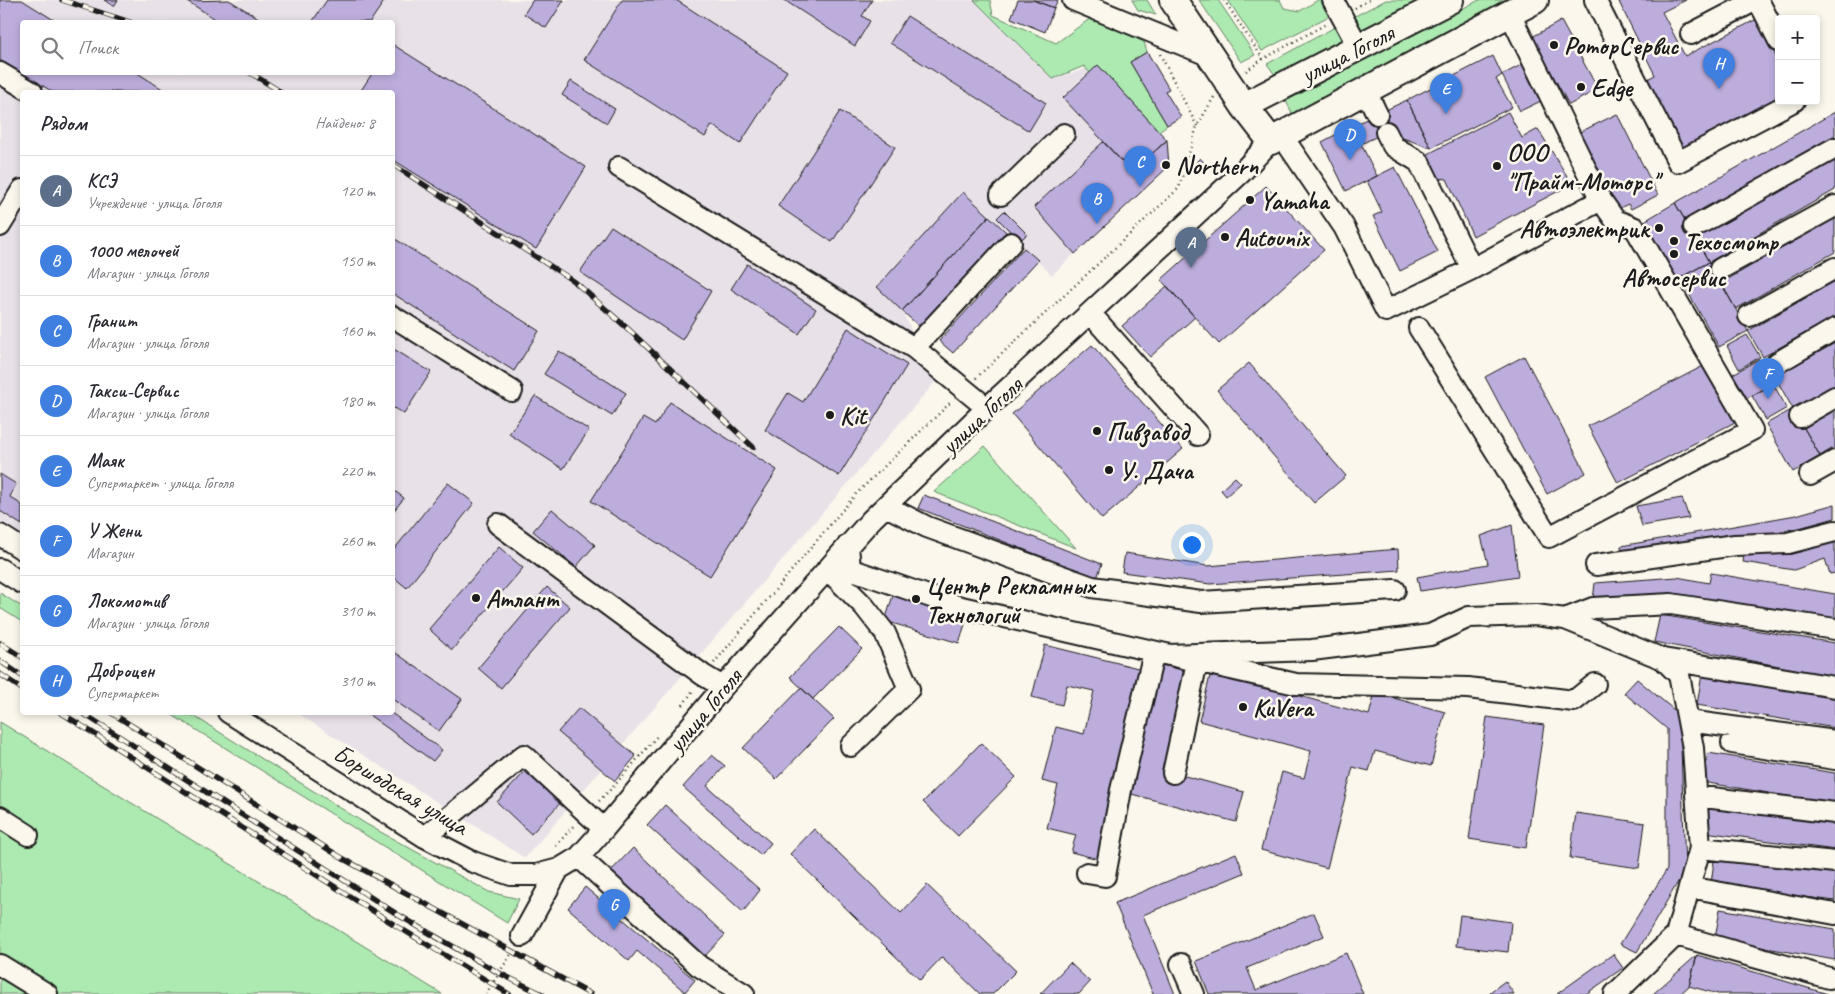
<!DOCTYPE html>
<html lang="ru">
<meta charset="utf-8">
<style>
:root{--surface:#fff;--page:#f7f7f7;--text:#2b2b33;--muted:#7c7c81;--line:#e1e1e2;--accent:#0b8043}
body{margin:0;font-family:Caveat,sans-serif;background:var(--page);color:var(--text)}
.controls{position:absolute;right:15px;top:15px;display:grid;overflow:hidden;border-radius:5px;box-shadow:0 2px 8px #0003}
.controls button{width:45px;height:45px;display:grid;place-items:center;padding:0;border:0;border-bottom:1px solid var(--line);background:var(--surface);color:var(--text);font:25px sans-serif}
.you{position:absolute;left:1191px;top:544px;width:18px;height:18px;margin:-12px;border:4px solid #fff;border-radius:50%;background:#1a73e8;box-shadow:0 0 0 8px #1a73e833}
.badge{display:grid;place-items:center;width:32px;height:32px;border-radius:50%;background:var(--accent);color:#fff;font-size:16px;font-weight:700}
.pin{position:absolute;translate:-50% -41px;filter:drop-shadow(0 1px 2px #0008)}
.pin::after{content:'';position:absolute;top:26px;width:18px;height:15px;background:inherit;clip-path:polygon(0 0,100% 0,50% 100%)}
.list{margin:0;padding:0;list-style:none}
h2{display:flex;justify-content:space-between;align-items:center;height:65px;margin:0;padding:0 20px;font-size:21px}
h2 small{font-size:16px;font-weight:400;color:var(--muted)}
.list li{display:grid;grid-template-columns:32px 1fr auto;gap:15px;align-items:center;box-sizing:border-box;height:70px;padding:0 20px;border-top:1px solid var(--line)}
.list b{display:block;font-size:19px;white-space:nowrap}
.list p{margin:0;font-size:16px;white-space:nowrap;color:var(--muted)}
.list em{font-size:16px;font-style:normal;color:var(--muted)}
.icon{flex:none;width:28px;height:28px;fill:none;stroke:currentColor;stroke-width:2;stroke-linecap:round;stroke-linejoin:round}
.map{position:relative;flex:none;width:1835px;height:994px;overflow:hidden}
.search{position:absolute;background:var(--surface);box-shadow:0 2px 8px #0003;left:20px;top:20px;width:375px;height:55px;display:flex;align-items:center;gap:12px;box-sizing:border-box;padding:0 18px;border-radius:5px;color:var(--muted);font-size:19px}
.panel{position:absolute;background:var(--surface);box-shadow:0 2px 8px #0003;left:20px;top:90px;width:375px;height:625px;border-radius:5px}
.map>svg:first-child{display:block}
</style>
<div class="map">
<svg width="1835" height="994" viewBox="0 0 1835 994">
<rect width="100%" height="100%" fill="#fbf7ec"/>
<filter id="ink" filterUnits="userSpaceOnUse"><feTurbulence type="fractalNoise" baseFrequency=".02" numOctaves="2"/><feDisplacementMap in="SourceGraphic" scale="10" xChannelSelector="R" yChannelSelector="G"/><feConvolveMatrix kernelMatrix="1 2 1 2 8 2 1 2 1" color-interpolation-filters="sRGB"/></filter>
<g filter="url(#ink)">
<!-- built -->
<path fill="#e8e1e8" fill-rule="evenodd" d="M0 0H622L584 60 704 136 712 125 740 143 676 0H974L1053 79 1098 65 1167 140 1169 166 1052 275 989 216 902 311 936 381 525 858 297 713 392 712V92H22V538L0 524ZM907 16 1046 103 1029 131 890 44ZM22 22H392V72H22ZM894 147 832 242 778 206Z"/>
<!-- green -->
<path fill="#adeab1" stroke="#648366" d="M974 0H990L993 15 1056 43 1091 18 1144 42 1147 52 1130 62 1167 125 1159 131 1098 65 1090 73 1084 66 1053 79Z
M1132 0H1147L1156 15 1138 10Z
M1199 0H1218L1255 55 1241 62Z
M1228 0H1280L1284 8 1300 11 1318 0H1325L1333 14 1262 51Z
M1386 0H1424L1363 32 1355 16Z
M1479 0H1513L1293 115 1286 101Z
M1337 26 1346 43 1279 80 1267 64Z
M985 446 1076 548 934 492Z
M0 593 22 607V622L0 608Z
M169 713H189L366 824 489 892 519 899 507 923Z
M0 722 442 994H0Z"/>
<!-- building -->
<path fill="#bdaddd" stroke="#1c1c1c" d="M0 0H22L57 22H22V72H136L167 92H53L0 60Z
M104 0H118L114 6Z
M229 0 265 22H220L187 1Z
M327 0H385L370 22H312Z
M533 0H564L546 28 524 14Z
M622 0H676L787 71 740 144 712 125 705 137 584 60Z
M784 0H872L862 16 870 21 855 46Z
M1018 0H1033L1054 8 1045 32 1011 18Z
M1033 0H1058L1054 8Z
M1623 0H1686L1662 12 1685 56 1757 19 1779 62V101L1679 156 1642 82 1655 75 1619 2Z
M907 16 1046 103 1029 131 890 43Z
M1561 21 1598 89 1569 105 1532 37Z
M392 44 586 167 536 249 392 159V92H360L373 72H392Z
M1147 52 1169 89 1165 91 1181 117 1167 125 1130 62Z
M1493 56 1502 75 1496 79 1512 107 1431 148 1407 100Z
M1523 64 1541 101 1520 111 1502 75Z
M1098 65 1167 140 1132 172 1063 98Z
M571 81 615 109 607 123 562 95Z
M1407 100 1431 148 1386 132 1361 144 1352 126Z
M840 111 895 147 832 242 778 206Z
M1508 112 1522 138 1538 129 1572 184 1473 236 1447 179 1438 178 1428 154Z
M1835 112V135L1685 220 1675 203Z
M1617 114 1658 195 1631 209 1628 204 1614 211 1574 135Z
M1352 126 1377 176 1346 191 1322 142Z
M1167 140 1169 166 1075 254 1034 207 1103 142 1132 172Z
M1835 155V190L1709 262 1694 236Z
M1200 158 1206 165 1199 171 1193 165Z
M1395 167 1438 252 1400 271 1373 216 1382 212 1367 181Z
M1266 186 1324 250 1219 344 1161 280Z
M963 192 989 216 902 311 877 287Z
M1675 203 1709 262 1674 281 1641 223Z
M1004 211 1027 234 1020 241 997 218Z
M989 216 1006 232 920 327 902 311Z
M1835 218V252L1736 309 1721 283Z
M611 226 711 291 682 340 580 272Z
M392 237 539 331 514 371 392 293Z
M1024 248 1038 260 953 353 939 341Z
M1709 262 1748 331 1719 347 1680 278Z
M747 264 816 309 799 334 731 289Z
M1835 281V316L1763 357 1748 331Z
M1167 286 1195 317 1150 357 1122 326Z
M848 328 907 365 839 476 765 430 788 393 803 402Z
M1747 335 1760 357 1739 369 1727 346Z
M1835 343V385L1793 409 1775 377Z
M1092 345 1183 449 1102 519 1012 414Z
M392 348 431 372 404 414 392 407Z
M559 351 626 393 612 416 544 374Z
M1524 356 1586 473 1547 494 1485 377Z
M1759 359 1773 384 1747 398 1733 374Z
M1249 363 1346 476 1314 503 1217 390Z
M1707 364 1737 421 1618 483 1588 426Z
M1773 384 1787 408 1766 420 1752 396Z
M535 396 589 430 563 469 509 434Z
M670 402 777 470 710 576 591 501 643 418 655 425Z
M1793 409 1820 456 1793 472 1766 424Z
M1835 410V447L1820 456 1804 428Z
M0 474 16 484 10 497 22 505V525L0 511Z
M1235 477 1241 483 1226 496 1221 490Z
M448 483 474 503 407 588 392 576V552Z
M392 489 404 498 392 513Z
M924 495 1102 564 1097 578 918 508Z
M1682 498 1689 518 1642 526 1636 506Z
M1835 504V518L1799 528 1622 559 1621 546 1796 515Z
M552 509 595 545 576 567 533 531Z
M1512 525 1518 576 1420 591 1417 577 1488 564 1481 536Z
M1835 542V573L1830 574 1825 559 1794 570 1743 562 1745 549 1791 554Z
M499 547 523 568 452 650 429 629Z
M1398 549 1399 570 1210 584 1122 572 1125 553 1208 566Z
M1711 573 1835 594V620L1675 594 1593 600 1595 583 1677 577 1709 583Z
M547 587 570 607 501 688 478 668Z
M894 592 968 615 959 643 885 621Z
M1660 615 1835 643V677L1654 642Z
M839 627 862 649 813 699 790 677Z
M1045 645 1146 670 1098 859 1071 852 1076 835 1047 828 1058 785 1042 781 1056 727 1084 734 1094 691 1067 685 1062 705 1032 697Z
M393 651 462 699 439 731 392 699Z
M1159 664 1189 672 1163 770 1244 792 1236 822 1124 792Z
M1211 672 1369 715 1375 693 1445 712 1431 766 1375 751 1369 771 1353 767 1327 868 1261 850 1282 772 1304 778 1311 751 1199 721Z
M1702 674 1835 696V728L1697 705Z
M1637 679 1680 715 1685 870 1637 952 1620 944 1667 869V729L1624 693Z
M801 688 834 719 776 779 743 748Z
M579 708 636 756 615 781 558 732Z
M365 712H390L442 750 433 761Z
M1487 717 1544 725 1526 848 1469 839Z
M981 743 1016 777 958 836 923 802Z
M1708 753 1835 773V804L1702 782Z
M712 755 725 766 707 786 771 843 761 855 683 787Z
M530 766 565 798 531 834 497 802Z
M1709 803 1835 820V850L1705 832Z
M665 805 760 890 743 912 647 825Z
M1576 813 1645 823 1639 868 1570 858Z
M814 829 901 913 927 885 1016 971 993 994H980L942 957 920 980 790 854Z
M633 848 725 935 703 958 611 871Z
M1236 853 1244 873 1143 915 1175 994H1153L1115 903Z
M1715 853 1835 870V901L1711 884Z
M585 887 695 980 685 992 637 951 629 961 568 908Z
M1720 909 1835 929V960L1715 939Z
M1314 913 1324 936 1247 968 1256 990 1346 953 1363 994H1209L1196 961Z
M1460 915 1511 922 1508 952 1456 946Z
M1613 954 1623 968 1586 994H1557Z
M1697 955 1828 994H1718L1689 986Z
M1697 955 1689 986 1680 994H1653Z
M1070 963 1090 982 1079 994H1040Z
M1505 981 1514 994H1491L1490 992Z"/>
<g fill="none" stroke-linecap="round" stroke-linejoin="round">
<defs>
<path id="minor" d="M1073 0 1210 56
M1333 0 1359 48
M1595 0 1678 162 1794 101
M1758 0 1779 41
M1691 34 1756 0
M0 73 32 92
M1366 91 1377 114
M1386 132 1393 146 1419 162 1472 269 1601 200
M1282 136 1344 227 1386 311 1472 269
M619 167 914 348 987 408
M1001 195 1064 134
M0 226 22 190
M1694 227 1835 148
M1720 269 1835 206
M1090 313 1198 435
M392 316 512 391
M1749 316 1835 268
M1419 328 1549 537 1752 430 1635 228 1615 220 1601 200 1510 14
M914 348 1011 243
M1777 363 1835 329
M1800 417 1835 397
M1810 475 1835 461
M886 506 927 527 1092 587 1201 602 1395 590
M498 524 703 675 723 687
M0 535 22 549
M848 545 850 569 957 606 1296 684 1468 688 1574 701 1595 684
M1596 565 1735 545 1788 543 1835 531
M0 569 22 583
M827 569 864 606 885 633 909 689 851 746
M1565 619 1593 608 1671 604 1835 629
M1168 655 1312 650 1430 635 1469 617 1536 615 1565 619 1663 659 1679 675 1688 721 1693 748 1700 848 1676 935 1615 994
M1663 659 1835 687
M228 712 425 837 473 862 511 875H536L559 869
M1688 721 1835 741
M1732 743 1835 759
M1173 773 1197 662
M1696 796 1835 813
M0 817 28 835
M425 837 524 755 604 829
M1700 848 1835 862
M579 857 699 966 744 994
M1087 873 1105 876 1121 790 1154 652
M1689 887 1835 914
M1676 935 1829 978
M522 936 559 869 579 857 604 829 723 687 871 520 987 408 1241 173 1271 141
M1181 964 1194 994
M0 965 47 994"/>
<path id="major" d="M1173 0 1244 106 1271 141 1535 0
M1244 106 1450 0"/>
</defs>
<!-- minor casing -->
<use href="#minor" stroke="#1c1c1c" stroke-width="24"/>
<!-- major casing -->
<use href="#major" stroke="#1c1c1c" stroke-width="30"/>
<!-- path -->
<path stroke="#1c1c1c" stroke-width="2.5" stroke-dasharray="1 4" stroke-linecap="butt" d="M1224 0 1263 59 1326 24
M1355 8 1369 0
M1160 54 1197 126
M1246 71 1263 59
M976 378 1179 188 1197 126 1214 97
M714 663 856 494 952 401
M683 705 694 689
M599 801 613 787 659 734
M556 846 575 824
M486 994 513 951"/>
<!-- minor -->
<use href="#minor" stroke="#fbf7ec" stroke-width="20"/>
<!-- major -->
<use href="#major" stroke="#fbf7ec" stroke-width="26"/>
<defs>
<path id="rail" d="M62 0 130 22
M249 72 281 92
M392 164 575 282 627 328 753 447
M0 643 22 657
M0 661 22 676
M0 674 22 689
M60 712 395 925 509 994
M81 712 400 916 499 973 542 994
M110 712 342 858 590 994"/>
</defs>
<!-- rail casing -->
<use href="#rail" stroke="#1c1c1c" stroke-width="5.5"/>
<!-- rail -->
<use href="#rail" stroke="#fbf7ec" stroke-width="4" stroke-dasharray="11" stroke-linecap="butt"/>
</g>
</g>
<!-- markers -->
<g fill="#1c1c1c" stroke="#fbf7ec" stroke-width="2">
<circle cx="1554" cy="45" r="5"/>
<circle cx="1581" cy="87" r="5"/>
<circle cx="1166" cy="165" r="5"/>
<circle cx="1497" cy="166" r="5"/>
<circle cx="1250" cy="200" r="5"/>
<circle cx="1659" cy="228" r="5"/>
<circle cx="1225" cy="237" r="5"/>
<circle cx="1674" cy="241" r="5"/>
<circle cx="1674" cy="254" r="5"/>
<circle cx="830" cy="415" r="5"/>
<circle cx="1097" cy="431" r="5"/>
<circle cx="1109" cy="470" r="5"/>
<circle cx="476" cy="598" r="5"/>
<circle cx="916" cy="599" r="5"/>
<circle cx="1243" cy="707" r="5"/>
</g>
<g text-anchor="middle" stroke-width="5" stroke-linejoin="round" paint-order="stroke">
<!-- poi labels -->
<g font-size="25" font-weight="bold" fill="#1c1c1c" stroke="#fbf7ec" text-anchor="start">
<text x="1564" y="54">РоторСервис</text>
<text x="1591" y="96">Edge</text>
<text x="1507" y="161">ООО<tspan x="1507" dy="29">"Прайм-Моторс"</tspan></text>
<text x="1176" y="174">Northern</text>
<text x="1260" y="209">Yamaha</text>
<text x="1649" y="237" text-anchor="end">Автоэлектрик</text>
<text x="1235" y="246">Autounix</text>
<text x="1684" y="250">Техосмотр</text>
<text x="1674" y="286" text-anchor="middle">Автосервис</text>
<text x="840" y="424">Kit</text>
<text x="1107" y="440">Пивзавод</text>
<text x="1119" y="479">У. Дача</text>
<text x="926" y="594">Центр Рекламных<tspan x="926" dy="29">Технологий</tspan></text>
<text x="486" y="607">Атлант</text>
<text x="1253" y="716">KuVera</text>
</g>
<!-- street labels -->
<g font-size="25" fill="#1c1c1c" stroke="#fbf7ec">
<text transform="translate(1347 53) rotate(-27)" y="9">улица Гоголя</text>
<text transform="translate(981 415) rotate(-43)" y="9">улица Гоголя</text>
<text transform="translate(704 710) rotate(-50)" y="9">улица Гоголя</text>
<text transform="translate(401 789) rotate(31)" y="9">Боршодская улица</text>
</g>
</g>
</svg>
<div class="controls">
<button>+</button>
<button>−</button>
</div>
<div class="you"></div>
<div class="pin badge" style="left:1191px;top:268px;background:#5c6f8a">A</div>
<div class="pin badge" style="left:1097px;top:224px;background:#3f7fe0">B</div>
<div class="pin badge" style="left:1140px;top:187px;background:#3f7fe0">C</div>
<div class="pin badge" style="left:1350px;top:160px;background:#3f7fe0">D</div>
<div class="pin badge" style="left:1446px;top:114px;background:#3f7fe0">E</div>
<div class="pin badge" style="left:1768px;top:399px;background:#3f7fe0">F</div>
<div class="pin badge" style="left:614px;top:930px;background:#3f7fe0">G</div>
<div class="pin badge" style="left:1719px;top:89px;background:#3f7fe0">H</div>
<div class="search"><svg class="icon" aria-label="search" viewBox="0 0 24 24"><circle cx="10" cy="10" r="6"/><path d="M15 15l6 6"/></svg>Поиск</div>
<section class="panel">
<h2>Рядом<small>Найдено: 8</small></h2>
<ul class="list">
<li><span class="badge" style="background:#5c6f8a">A</span><div><b>КСЭ</b><p>Учреждение · улица Гоголя</p></div><em>120 m</em></li>
<li><span class="badge" style="background:#3f7fe0">B</span><div><b>1000 мелочей</b><p>Магазин · улица Гоголя</p></div><em>150 m</em></li>
<li><span class="badge" style="background:#3f7fe0">C</span><div><b>Гранит</b><p>Магазин · улица Гоголя</p></div><em>160 m</em></li>
<li><span class="badge" style="background:#3f7fe0">D</span><div><b>Такси-Сервис</b><p>Магазин · улица Гоголя</p></div><em>180 m</em></li>
<li><span class="badge" style="background:#3f7fe0">E</span><div><b>Маяк</b><p>Супермаркет · улица Гоголя</p></div><em>220 m</em></li>
<li><span class="badge" style="background:#3f7fe0">F</span><div><b>У Жени</b><p>Магазин</p></div><em>260 m</em></li>
<li><span class="badge" style="background:#3f7fe0">G</span><div><b>Локомотив</b><p>Магазин · улица Гоголя</p></div><em>310 m</em></li>
<li><span class="badge" style="background:#3f7fe0">H</span><div><b>Доброцен</b><p>Супермаркет</p></div><em>310 m</em></li>
</ul>
</section>
</div>
